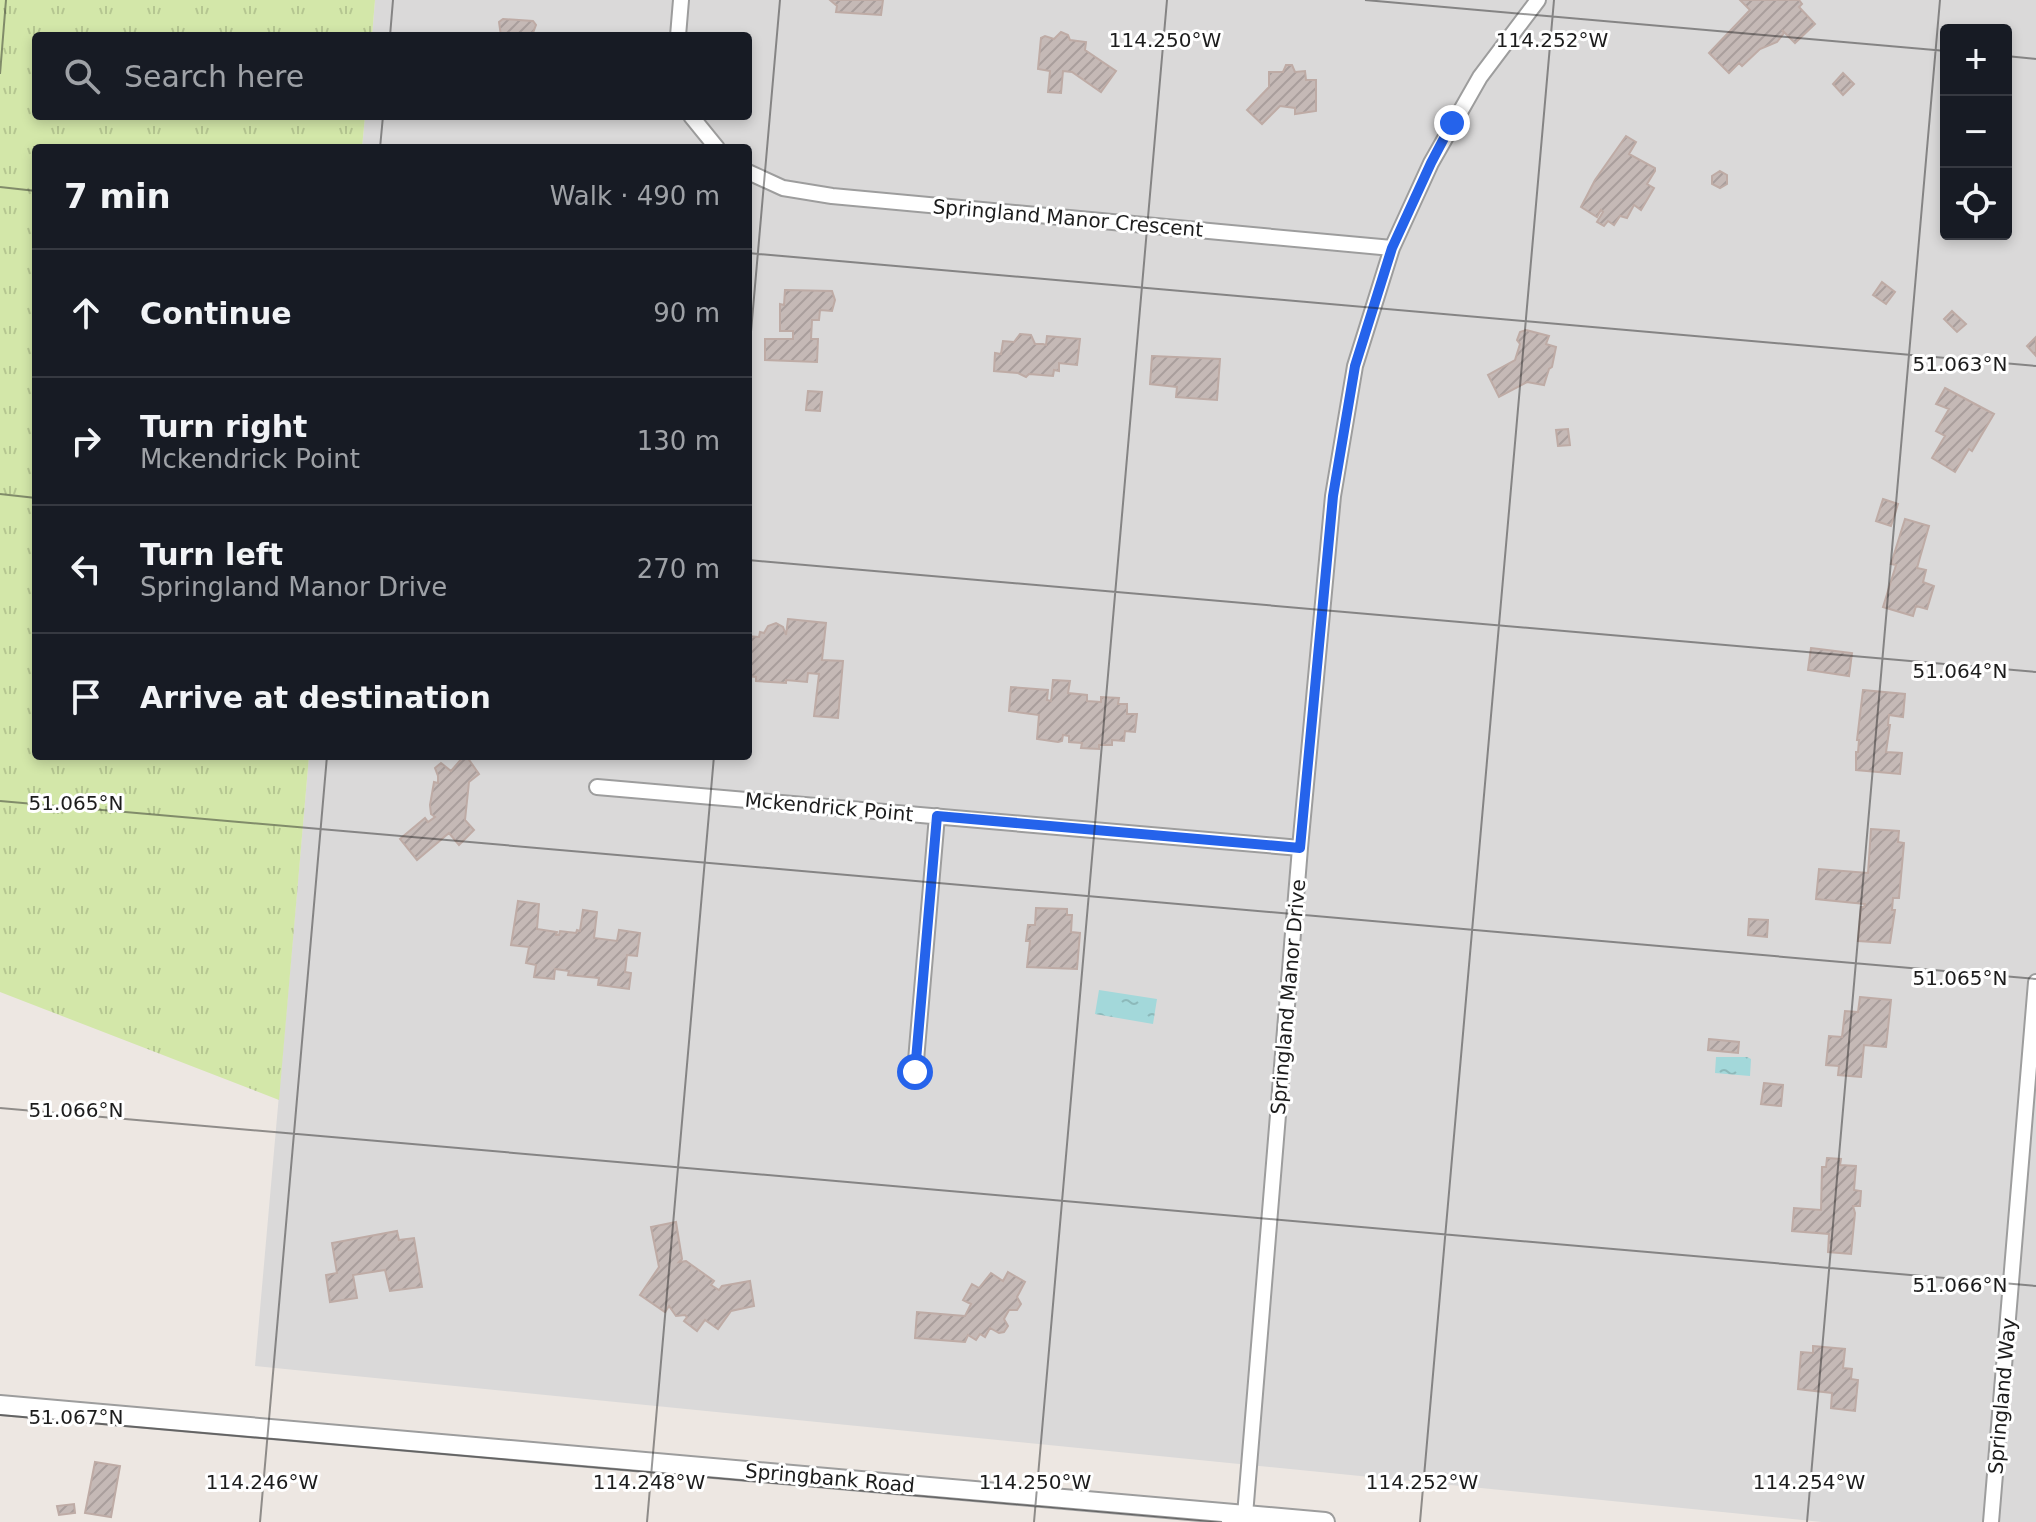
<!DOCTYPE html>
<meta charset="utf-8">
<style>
:root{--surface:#171b24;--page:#20242c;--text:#f1f3f6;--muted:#9ea1a6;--line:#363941}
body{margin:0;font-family:"DejaVu Sans",sans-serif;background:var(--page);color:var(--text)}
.controls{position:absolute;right:24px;top:24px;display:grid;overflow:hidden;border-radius:8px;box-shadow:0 4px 12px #0003}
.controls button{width:72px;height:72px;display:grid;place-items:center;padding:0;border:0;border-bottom:2px solid var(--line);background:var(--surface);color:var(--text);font:40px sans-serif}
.stop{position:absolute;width:24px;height:24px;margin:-18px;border:6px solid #2563eb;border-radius:50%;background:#fff}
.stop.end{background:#2563eb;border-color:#fff;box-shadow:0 2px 8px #0008}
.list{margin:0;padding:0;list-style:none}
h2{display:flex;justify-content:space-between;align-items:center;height:104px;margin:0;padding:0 32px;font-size:34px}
h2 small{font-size:26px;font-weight:400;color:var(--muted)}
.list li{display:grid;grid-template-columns:52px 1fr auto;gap:24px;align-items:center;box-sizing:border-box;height:128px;padding:0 32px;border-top:2px solid var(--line)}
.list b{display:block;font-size:30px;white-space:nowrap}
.list p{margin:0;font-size:26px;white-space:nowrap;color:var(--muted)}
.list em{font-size:26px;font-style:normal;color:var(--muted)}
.icon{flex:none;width:44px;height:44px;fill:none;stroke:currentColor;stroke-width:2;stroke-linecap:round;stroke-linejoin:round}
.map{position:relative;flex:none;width:2036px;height:1522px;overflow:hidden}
.search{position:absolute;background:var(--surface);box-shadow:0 4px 12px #0003;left:32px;top:32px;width:720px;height:88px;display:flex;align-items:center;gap:20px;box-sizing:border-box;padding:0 28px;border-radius:8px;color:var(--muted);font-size:30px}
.panel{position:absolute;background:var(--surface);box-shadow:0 4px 12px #0003;left:32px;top:144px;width:720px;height:616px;border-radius:8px}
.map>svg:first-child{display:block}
</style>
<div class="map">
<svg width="2036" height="1522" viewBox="0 0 2036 1522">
<defs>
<pattern id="grass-tufts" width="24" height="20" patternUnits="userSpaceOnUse" patternTransform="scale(2)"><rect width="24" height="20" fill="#d3e7a9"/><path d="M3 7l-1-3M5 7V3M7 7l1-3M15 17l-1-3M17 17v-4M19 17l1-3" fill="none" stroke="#b5c691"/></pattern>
<pattern id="water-ripples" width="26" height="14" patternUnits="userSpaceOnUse" patternTransform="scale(2)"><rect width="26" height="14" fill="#a3d8da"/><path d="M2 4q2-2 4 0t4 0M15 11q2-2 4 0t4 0" fill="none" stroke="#8cb9ba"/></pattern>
<pattern id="building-hatch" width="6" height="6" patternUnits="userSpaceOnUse" patternTransform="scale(2)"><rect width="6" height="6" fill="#c5b9b6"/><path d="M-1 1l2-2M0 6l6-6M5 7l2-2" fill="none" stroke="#a99e9c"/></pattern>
</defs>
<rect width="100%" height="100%" fill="#ede7e2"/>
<!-- residential -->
<path fill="#dad9d9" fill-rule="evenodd" d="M375 0H2036V1522H1822L255 1366 309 756H748V148H362L365 116H748V36H372ZM1946 30H2006V234H1946Z"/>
<!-- grass -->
<path fill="url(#grass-tufts)" d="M0 0H375L372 36H36V116H365L362 148H36V756H309L279 1100 0 992Z"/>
<!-- water -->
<path fill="url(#water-ripples)" d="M1099 990 1157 999 1153 1024 1095 1014Z
M1716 1057H1747L1751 1059 1750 1076 1715 1073Z"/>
<!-- building -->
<path fill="url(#building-hatch)" stroke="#beaba5" stroke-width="2" d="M830 0H883L881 15 836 12 837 6Z
M1740 0H1799L1802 4 1799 7 1815 24 1795 43 1782 30 1784 33 1777 42 1760 49 1742 66 1739 63 1729 73 1709 53 1750 10Z
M503 19 533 21 536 25 533 33H537V36H501L499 22Z
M1061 32 1068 35 1070 40 1086 42 1085 50 1116 71 1101 92 1072 72 1063 71 1061 93 1048 92 1050 71 1038 69 1041 38 1045 36 1054 39Z
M1286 65H1292L1295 72 1305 71 1306 80H1316V111L1295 114V108L1280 106 1262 124 1247 110 1269 87V72H1283Z
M1843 73 1854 84 1843 95 1833 84Z
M1626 136 1636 142 1629 154 1655 168V171L1647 184 1654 188 1641 210 1634 205 1627 218 1620 216 1614 225 1608 221 1604 226 1597 222 1603 212 1601 210 1597 217 1581 207 1595 180Z
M1720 171 1727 175V184L1720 188 1712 184V176Z
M1882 282 1895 292 1886 304 1873 295Z
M785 290 832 291 835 300 832 311 820 310 819 320H812L811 339H818L817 362 765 360V339H793V331H780V304L784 305Z
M1952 311 1966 324 1957 332 1944 319Z
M1526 330 1549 336 1546 344 1556 347 1552 367 1549 369 1544 385 1527 382 1499 397 1488 375 1515 360 1520 344 1517 340 1520 332Z
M1020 334 1031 335 1035 344H1043L1046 345 1047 336 1080 339 1077 365 1059 363V371L1054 370 1053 376 1029 374 1026 377 1018 373 994 371 995 353 1001 354 1003 341 1014 342Z
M2036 337V356L2027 346Z
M1152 356 1220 359 1217 400 1176 397 1177 387 1150 384Z
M1945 388 1994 414 1972 451 1969 449 1955 472 1932 458 1945 436 1936 431 1949 409 1936 404Z
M808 391 822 392 820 411 806 410Z
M1568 429 1570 445 1558 446 1556 430Z
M1883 499 1898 504 1891 526 1876 521Z
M1905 519 1929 526 1917 568 1926 570 1923 582 1934 586 1927 609 1916 606 1913 616 1883 607 1896 565 1891 564Z
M788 619 826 623 822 660 843 661 838 718 814 716 819 674 808 673 807 682 786 680V683L756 681V677L748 676V636L759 637 760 632 764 633 768 626 776 623 783 627 786 635Z
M1811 648 1852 653 1849 676 1808 670Z
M1053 680 1070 681 1068 693 1087 695V701L1101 702V697L1119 698 1118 704H1127V714H1137L1135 732 1125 731 1124 741 1112 740V745H1099V749L1081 748 1082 743 1069 742V736L1063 735 1062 741 1058 742 1037 739 1039 715 1009 711 1011 687 1048 690 1047 700 1051 701Z
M1863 690 1905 694 1903 717 1889 715 1888 725H1890L1886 752 1902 753 1900 774 1856 770V752H1858L1859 740H1857Z
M463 757H467L479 774 469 782 465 820 474 830 459 845 449 833 417 860 400 839 425 818 428 822 435 817 431 814 430 805 434 782 438 783V776L435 768 441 763 451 771Z
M1871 829 1899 831 1898 842 1904 843 1899 898H1893L1892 910H1895L1890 943 1858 941 1861 907H1864L1865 904 1816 899 1819 869 1868 873Z
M518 901 539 904 537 929 557 932 556 935H559L560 931 576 933 577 930 580 931 583 910 597 912 594 938 617 941 619 930 640 933 637 956 627 955 625 972 631 973 629 989 598 985 599 978 568 975 569 971 555 969 554 979 534 977 536 965 526 963 529 947 511 945Z
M1036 908 1067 909V915H1072L1071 932 1080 933 1077 969 1027 967 1030 941H1026L1028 925H1035Z
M1749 919 1768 920 1767 937 1748 935Z
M1860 997 1891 1000 1886 1047 1864 1045 1861 1077 1838 1075 1839 1066 1826 1065 1829 1036 1842 1037 1845 1011 1858 1012Z
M1709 1039 1739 1042 1738 1053 1708 1050Z
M1764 1083 1783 1085 1781 1106 1761 1104Z
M1827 1158 1841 1159 1840 1165 1856 1166 1854 1190 1861 1191 1860 1206H1853L1855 1213 1851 1254 1828 1252 1829 1234 1792 1231 1794 1208 1821 1210 1822 1167H1826Z
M676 1222 682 1259 679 1262 686 1261 714 1281 711 1285 719 1290 722 1286 750 1281 754 1306 731 1311 718 1329 705 1320 697 1331 684 1321 687 1317 685 1315 676 1316 669 1306 665 1312 640 1295 659 1267 651 1227Z
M397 1231 399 1240 414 1238 422 1287 390 1291 385 1270 353 1275 357 1298 330 1302 326 1275 337 1273 332 1243Z
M1008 1272 1025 1282 1017 1297 1021 1304 1017 1310H1009L1004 1319 1008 1326 1004 1332 999 1333 990 1328 985 1337 980 1334 976 1340 968 1335 965 1342 915 1338 917 1312 965 1316 971 1304 963 1300 972 1284 979 1288 991 1273 1003 1281Z
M1813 1346 1845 1349 1843 1368 1852 1369 1851 1379 1858 1380 1855 1411 1831 1408 1832 1393 1798 1389 1801 1352 1813 1353Z
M95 1462 120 1466 111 1517 85 1513Z
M74 1504 75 1513 59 1515 57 1506Z"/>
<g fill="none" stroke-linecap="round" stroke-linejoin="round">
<defs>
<path id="minor" d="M678 36 681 0
M691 116 717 148
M748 172 783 188 832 196 1392 248
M597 787 1300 848
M915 1072 937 816
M1245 1515 1300 848 1333 496 1355 366 1392 248 1431 163 1480 77 1538 0
M1991 1522 2036 982"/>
<path id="tertiary" d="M0 1405 1325 1522"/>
</defs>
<!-- minor casing -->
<use href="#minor" stroke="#9d9d9d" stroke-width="18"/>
<!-- tertiary casing -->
<use href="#tertiary" stroke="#9d9d9d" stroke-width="22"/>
<!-- minor -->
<use href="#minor" stroke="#fff" stroke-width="14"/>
<!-- tertiary -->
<use href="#tertiary" stroke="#fff" stroke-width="18"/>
</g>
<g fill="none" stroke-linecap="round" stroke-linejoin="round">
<!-- route -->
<path stroke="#2563eb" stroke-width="10" d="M915 1072 937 816 1300 848 1333 496 1355 366 1392 248 1431 163 1452 123"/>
</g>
<!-- ticks -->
<path fill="none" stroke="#1c1c1c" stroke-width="2" stroke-opacity="0.45" d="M1365 0 1946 51M390 36 393 0M2006 56 2036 59M0 74 6 0M380 148 383 116M0 187 36 191M748 253 2036 366M748 366 780 0M0 494 36 498M748 560 2036 672M0 801 2036 979M0 1108 2036 1286M0 1415 1222 1522M260 1522 327 756M647 1522 714 756M1034 1522 1167 0M1420 1522 1554 0M1807 1522 1940 0"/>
<g text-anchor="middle" stroke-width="6" stroke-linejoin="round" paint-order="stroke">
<!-- street labels -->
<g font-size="20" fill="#1c1c1c" stroke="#fff">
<text transform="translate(1068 218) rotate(5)" y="7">Springland Manor Crescent</text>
<text transform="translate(829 807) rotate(5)" y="7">Mckendrick Point</text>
<text transform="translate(1288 997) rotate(-85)" y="7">Springland Manor Drive</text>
<text transform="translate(2002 1396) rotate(-85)" y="7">Springland Way</text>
<text transform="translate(830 1478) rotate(5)" y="7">Springbank Road</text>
</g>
</g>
<g font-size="20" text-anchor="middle" fill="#1c1c1c" stroke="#fff" stroke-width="6" stroke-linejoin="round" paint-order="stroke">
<text x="1165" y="47">114.250°W</text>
<text x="1552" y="47">114.252°W</text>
<text x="1960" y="371">51.063°N</text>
<text x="1960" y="678">51.064°N</text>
<text x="76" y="810">51.065°N</text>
<text x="1960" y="985">51.065°N</text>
<text x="76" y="1117">51.066°N</text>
<text x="1960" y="1292">51.066°N</text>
<text x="76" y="1424">51.067°N</text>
<text x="262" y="1489">114.246°W</text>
<text x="649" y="1489">114.248°W</text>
<text x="1035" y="1489">114.250°W</text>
<text x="1422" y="1489">114.252°W</text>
<text x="1809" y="1489">114.254°W</text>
</g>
</svg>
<div class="controls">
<button>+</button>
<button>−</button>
<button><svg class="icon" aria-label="locate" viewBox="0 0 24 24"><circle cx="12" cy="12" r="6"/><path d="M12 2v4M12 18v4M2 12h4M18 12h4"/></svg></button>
</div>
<div class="stop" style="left:915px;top:1072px"></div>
<div class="stop end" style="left:1452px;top:123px"></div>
<div class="search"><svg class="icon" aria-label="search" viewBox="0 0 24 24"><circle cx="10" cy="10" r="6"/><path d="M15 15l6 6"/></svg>Search here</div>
<section class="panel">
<h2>7 min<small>Walk · 490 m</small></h2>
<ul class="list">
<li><svg class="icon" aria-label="ahead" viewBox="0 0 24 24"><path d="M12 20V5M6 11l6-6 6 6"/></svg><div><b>Continue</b></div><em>90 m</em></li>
<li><svg class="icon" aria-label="right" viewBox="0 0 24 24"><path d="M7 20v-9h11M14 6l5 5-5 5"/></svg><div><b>Turn right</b><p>Mckendrick Point</p></div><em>130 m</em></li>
<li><svg class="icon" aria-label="left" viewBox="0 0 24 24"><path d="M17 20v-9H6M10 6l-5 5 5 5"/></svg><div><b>Turn left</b><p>Springland Manor Drive</p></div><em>270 m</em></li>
<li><svg class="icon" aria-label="arrive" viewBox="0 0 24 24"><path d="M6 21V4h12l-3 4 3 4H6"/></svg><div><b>Arrive at destination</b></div></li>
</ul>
</section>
</div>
